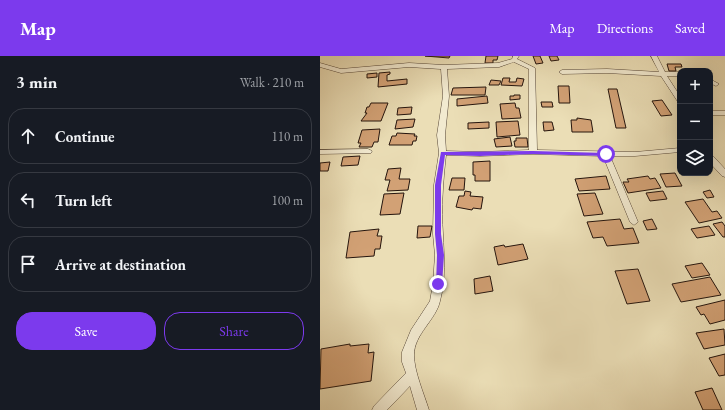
<!DOCTYPE html>
<meta charset="utf-8">
<style>
:root{--surface:#171b24;--page:#242831;--text:#f1f3f6;--muted:#9ea1a6;--line:#363941;--accent:#7c3aed}
body{margin:0;font-family:"EB Garamond",serif;background:var(--page);color:var(--text)}
.controls{position:absolute;right:12px;top:12px;display:grid;overflow:hidden;border-radius:8px;box-shadow:0 4px 16px #0002}
.controls button{width:36px;height:36px;display:grid;place-items:center;padding:0;border:0;border-bottom:1px solid var(--line);background:var(--surface);color:var(--text);font:20px sans-serif}
.stop{position:absolute;width:12px;height:12px;margin:-9px;border:3px solid #7c3aed;border-radius:50%;background:#fff}
.stop.end{background:#7c3aed;border-color:#fff;box-shadow:0 1px 4px #0008}
.list{margin:0;padding:0;list-style:none}
h2{display:flex;justify-content:space-between;align-items:center;height:52px;margin:0;padding:0 16px;font-size:17px}
h2 small{font-size:13px;font-weight:400;color:var(--muted)}
.list li{display:grid;grid-template-columns:26px 1fr auto;gap:12px;align-items:center;box-sizing:border-box;height:56px;margin:0 8px 8px;padding:0 8px;border:1px solid var(--line);border-radius:16px}
.list b{display:block;font-size:15px;white-space:nowrap}
.list em{font-size:13px;font-style:normal;color:var(--muted)}
.actions{display:flex;gap:8px;padding:12px 16px}
.actions a{flex:1;padding:9px 0;border:1px solid var(--accent);border-radius:16px;text-align:center;font-size:14px;color:var(--accent)}
.actions .main{background:var(--accent);color:#fff}
.icon{flex:none;width:22px;height:22px;fill:none;stroke:currentColor;stroke-width:2;stroke-linecap:round;stroke-linejoin:round}
.map{position:relative;flex:none;width:405px;height:354px;overflow:hidden}
header{display:flex;align-items:center;gap:24px;box-sizing:border-box;height:56px;padding:0 20px;background:var(--accent);color:#fff}
header strong{font-size:19px}
nav{display:flex;gap:22px;margin-inline-start:auto;font-size:14px}
main{display:flex}
aside{flex:1;background:var(--surface)}
.map>svg:first-child{display:block}
</style>
<header>
<strong>Map</strong>
<nav><a>Map</a><a>Directions</a><a>Saved</a></nav>
</header>
<main>
<aside>
<h2>3 min<small>Walk · 210 m</small></h2>
<ul class="list">
<li><svg class="icon" aria-label="ahead" viewBox="0 0 24 24"><path d="M12 20V5M6 11l6-6 6 6"/></svg><div><b>Continue</b></div><em>110 m</em></li>
<li><svg class="icon" aria-label="left" viewBox="0 0 24 24"><path d="M17 20v-9H6M10 6l-5 5 5 5"/></svg><div><b>Turn left</b></div><em>100 m</em></li>
<li><svg class="icon" aria-label="arrive" viewBox="0 0 24 24"><path d="M6 21V4h12l-3 4 3 4H6"/></svg><div><b>Arrive at destination</b></div></li>
</ul>
<div class="actions"><a class="main">Save</a><a>Share</a></div>
</aside>
<div class="map">
<svg width="405" height="354" viewBox="0 0 405 354">
<rect width="100%" height="100%" fill="#ebdeb6"/>
<filter id="stains"><feTurbulence type="fractalNoise" baseFrequency=".005" numOctaves="4"/><feColorMatrix values="0 0 0 0 .2 0 0 0 0 .09 0 0 0 0 .02 0 0 0 .5 -.17"/></filter>
<radialGradient id="worn" r=".72"><stop offset=".6" stop-color="#630" stop-opacity="0"/><stop offset="1" stop-color="#630" stop-opacity=".3"/></radialGradient>
<!-- building -->
<path fill="#d2a175" stroke="#24140d" d="M105 0H130L129 2Z
M166 0H178L177 4H173V7H165Z
M213 0H220L223 7 216 8Z
M229 0H237L239 4 231 5Z
M347 8H361L362 11H355L356 15H349Z
M70 16V18L67 19V25L87 23V28L58 31 59 17Z
M57 17V21L47 22V18Z
M183 22H190L189 26H196L197 22 204 23 202 30 181 29Z
M171 24 181 25 179 29H169Z
M238 30H249L250 47H239Z
M166 31 165 39H131L133 32Z
M288 33H297L306 72H296Z
M194 39H200V43L190 44V40H194Z
M167 40 168 47 137 50V43Z
M342 44 352 59 341 60 332 45Z
M221 46H232L233 51H222Z
M51 47H68L61 65H41L47 57H45L47 51H49Z
M195 47 196 52H199L201 62 182 63 180 48Z
M92 51 91 58 77 59 78 52Z
M257 62 271 64 273 76H252L251 64H257Z
M95 63 93 71 75 73 77 64Z
M198 65 200 79 177 81 176 66Z
M169 66V72L148 73V67Z
M223 66H232L234 74 224 75Z
M60 73 58 86H54L52 91H39L41 87H38L42 74Z
M77 77 95 78 94 80H97L96 85H93L92 89H69L72 80H76Z
M190 81 192 90 176 91 174 83Z
M196 82H207L208 91H195L194 85H196Z
M40 100 38 109 21 110 23 101Z
M170 105V125H155V119H153V106Z
M10 106 8 115H0V107Z
M81 112 79 123H90L88 134 67 135 70 124H65L68 113Z
M355 117 362 130 346 131 340 118Z
M286 120 290 133 259 135 255 123Z
M328 120 330 123 335 122 341 132 308 137 303 126H309L307 123Z
M132 122H145L144 134H129Z
M390 134 394 141 387 142 383 136Z
M145 135 151 136 150 140 163 141 161 153 153 152 152 154 136 151 139 140H144Z
M343 135 347 143 330 145 326 137Z
M84 137 80 158 60 159 64 138Z
M275 137 283 158 264 160 257 138Z
M383 143 392 156 397 155 402 162 379 167 365 146Z
M300 163 304 173 313 172 319 187 287 190 283 181 273 182 267 166Z
M332 163 337 173 327 174 323 165Z
M402 166 405 170V181H403L393 168Z
M98 170H112L110 181 97 182Z
M389 170 395 179 377 182 371 173Z
M59 173 57 180H62L60 193H55L54 200 26 202 30 176Z
M203 188 208 203 178 209 174 191 184 189 185 191Z
M382 207 390 219 372 222 365 210Z
M318 213 330 245 307 248 295 215Z
M170 220 173 235 155 238 154 223Z
M390 221 401 239 361 246 352 228Z
M405 244V264L390 268 384 258 381 259 376 251Z
M404 273 405 289 384 293 376 277Z
M30 288V290L49 288 48 297 54 296 51 325 0 333 1 293Z
M405 298V319L399 320 389 302Z
M392 332 402 354H383L375 336Z"/>
<g fill="none" stroke-linecap="round" stroke-linejoin="round">
<defs>
<path id="minor" d="M193 0H199L197 3 215 12 217 94 315 96 360 92V96L315 100H290L318 166 314 169 310 166 283 100 213 98 160 100 126 99C123 126 121 152 123 178 124 200 126 223 120 245 116 264 94 278 94 299 94 315 104 338 109 354H97L90 330 67 354H52L54 350 86 317 82 306V296L91 274 110 245 113 228 115 199 113 178 114 129 119 97 117 79 123 40 121 13 89 11 21 17 0 11V7L21 13 89 7 124 9 178 7 192 3ZM194 6 209 13V94L160 96 126 95 125 79 129 40 127 13 179 11Z
M331 0H337L345 16H360V20H347L360 40V47L358 46 341 20 287 17 242 18 239 16 242 14 287 13 339 16Z
M390 23 399 28 396 30 390 27Z
M390 55H405V59H390Z
M48 93 52 95 51 97 0 98V94Z
M390 100H393L405 113V121L402 120 390 107Z"/>
</defs>
<!-- minor casing -->
<use href="#minor" stroke="#564637" stroke-width="1"/>
<!-- minor -->
<use href="#minor" fill="#f2ead0" fill-rule="evenodd"/>
</g>
<!-- route -->
<path fill="#7c3aed" d="M213 95 286 97 288 98 286 100 213 98 160 100 125 99 121 129V178L124 199 122 228 121 230H116L117 199 115 178V129L121 96Z"/>
<rect width="100%" height="100%" filter="url(#stains)"/>
<rect width="100%" height="100%" fill="url(#worn)"/>
</svg>
<div class="controls">
<button>+</button>
<button>−</button>
<button><svg class="icon" aria-label="layers" viewBox="0 0 24 24"><path d="M12 4l9 5-9 5-9-5zM3 14l9 5 9-5"/></svg></button>
</div>
<div class="stop" style="left:286px;top:98px"></div>
<div class="stop end" style="left:118px;top:228px"></div>
</div>
</main>
